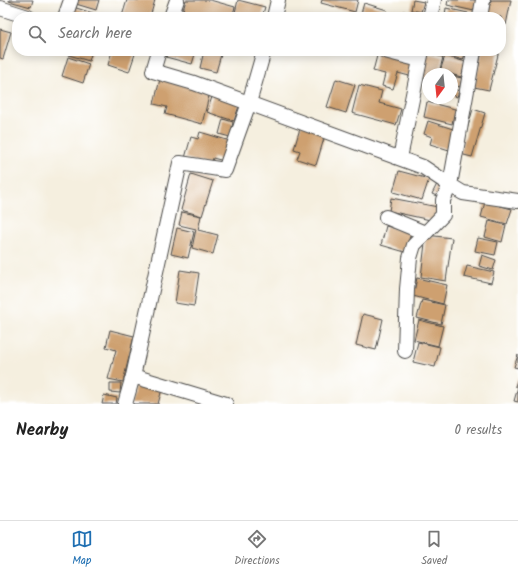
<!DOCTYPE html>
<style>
:root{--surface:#fff;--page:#f2f2f2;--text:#222;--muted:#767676;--line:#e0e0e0;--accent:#1f6fb2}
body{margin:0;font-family:Kalam,sans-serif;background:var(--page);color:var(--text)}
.compass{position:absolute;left:422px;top:68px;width:36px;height:36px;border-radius:50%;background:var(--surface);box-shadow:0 2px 10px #0003;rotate:195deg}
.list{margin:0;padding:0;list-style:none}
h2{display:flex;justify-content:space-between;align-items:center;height:52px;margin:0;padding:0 16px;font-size:17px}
h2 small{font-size:13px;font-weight:400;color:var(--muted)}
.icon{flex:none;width:22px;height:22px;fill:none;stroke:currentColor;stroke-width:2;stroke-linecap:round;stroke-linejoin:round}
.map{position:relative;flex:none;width:518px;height:404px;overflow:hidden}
.search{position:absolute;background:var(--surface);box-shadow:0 2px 10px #0003;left:12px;right:12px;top:12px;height:44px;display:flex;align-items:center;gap:10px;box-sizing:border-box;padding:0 14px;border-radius:16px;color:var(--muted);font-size:15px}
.sheet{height:116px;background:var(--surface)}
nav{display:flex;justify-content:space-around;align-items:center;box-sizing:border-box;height:56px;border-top:1px solid var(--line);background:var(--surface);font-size:11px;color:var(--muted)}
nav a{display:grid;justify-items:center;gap:2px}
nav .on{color:var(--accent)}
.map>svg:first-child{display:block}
</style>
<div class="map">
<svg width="518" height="404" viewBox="0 0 518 404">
<rect width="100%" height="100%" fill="#fff"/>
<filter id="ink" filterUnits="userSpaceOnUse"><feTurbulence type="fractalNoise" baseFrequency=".025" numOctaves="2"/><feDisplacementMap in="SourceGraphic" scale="8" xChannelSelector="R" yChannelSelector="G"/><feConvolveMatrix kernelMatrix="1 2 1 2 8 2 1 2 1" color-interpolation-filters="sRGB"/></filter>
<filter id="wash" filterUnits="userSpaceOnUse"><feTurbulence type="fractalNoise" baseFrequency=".012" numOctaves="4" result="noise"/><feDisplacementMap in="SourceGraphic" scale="16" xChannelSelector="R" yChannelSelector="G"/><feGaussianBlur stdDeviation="0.9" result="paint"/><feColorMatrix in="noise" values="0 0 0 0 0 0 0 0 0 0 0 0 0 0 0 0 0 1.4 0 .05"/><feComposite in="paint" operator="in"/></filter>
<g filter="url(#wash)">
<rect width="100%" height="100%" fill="#f5efdf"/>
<g id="blocks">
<!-- building -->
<path fill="#cea070" d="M9 0H33L31 7 9 1Z
M78 0H99L96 10 76 4Z
M127 0H155L150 17 122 16Z
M186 0H210L235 7 232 17H211L200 13 198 17H181Z
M238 0 265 7 262 17H234Z
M322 0H358L355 12 321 3Z
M413 0 424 2 421 12 411 10Z
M448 0H476L474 11 447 5Z
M491 0H511L506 25 501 24V17H487Z
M364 3 387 10 384 17H360Z
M73 7 96 14 95 17H70Z
M446 8 468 13V17H434L435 13 445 15Z
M403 11 420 15 419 17H402Z
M0 29 11 32 3 59 0 58Z
M70 51H92L89 61 69 55Z
M112 51H125L135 54 129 72 108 65Z
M168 51H196L192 64 166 57Z
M204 51H222L216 72 200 68Z
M433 51H466L463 60Z
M482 51H499L489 90 474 87Z
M378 52 417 62 413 77 398 73 393 89 382 86 385 74 373 71Z
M427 53 443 57 439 74H428V79L421 78Z
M445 56 466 62 461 77 440 71Z
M68 57 89 64 83 83 62 76Z
M452 76 462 78 460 87 452 85Z
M160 79 210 92 202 124 165 114 167 107 154 104Z
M336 79 355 85 346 113 327 107Z
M359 85 382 91 379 103 401 109 396 125 352 113Z
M452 88 459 91 457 97 452 95Z
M213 94 240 103 234 121 207 112Z
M427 102 455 109 452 124 424 117Z
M473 109 485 113 472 157 460 154Z
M223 119 233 122 230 137 219 134Z
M428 121 456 130 449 150 430 144 432 137 424 134Z
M301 125 326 132 316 165 297 159 300 151 294 149Z
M200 132 230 141 224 161 213 158 211 166 185 158 191 137 198 139Z
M399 171 429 179 422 200 393 192Z
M191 174 213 181 202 216 181 210Z
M438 182 447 187 441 198 432 194Z
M391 198 438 207 435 221 389 211Z
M485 202 512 209 507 224 481 217Z
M182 212 201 216 198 230 218 235 213 254 192 248 196 229 179 225Z
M489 221 506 225 502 242 485 237Z
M386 226 411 233 405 252 381 245Z
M177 228 194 232 188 258 171 254Z
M426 235 452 238 446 281 421 277Z
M478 238 498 242 495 255 475 251Z
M482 255 496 260 493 270 479 266Z
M467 266 494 272 491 283 464 277Z
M180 270 199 273 194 306 175 303Z
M417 278 447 285 443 304 413 296Z
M422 300 445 305 441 324 417 318Z
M363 314 383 319 376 350 356 345Z
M419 320 443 326 438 346 414 340Z
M110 330 134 336 123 382 108 379 116 350 106 347Z
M418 342 440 347 435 367 413 362Z
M518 355V368L514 367Z
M518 378V402L514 401 518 387 515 386Z
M110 383H121L120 393 110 392Z
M136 383 162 389 158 404H131Z
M104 395 117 398 116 404H102Z"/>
</g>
</g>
<g filter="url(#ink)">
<use href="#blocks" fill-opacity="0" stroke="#494846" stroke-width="1"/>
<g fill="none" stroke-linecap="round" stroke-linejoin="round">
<defs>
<path id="street" d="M0 8 28 17
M65 17 71 0
M171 17 177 0
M274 17 278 0
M430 17 434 0
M480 17 483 0
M159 51 153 71 194 83 423 167 450 185 463 193 518 201
M385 51 420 60 422 51
M400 158 420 60
M386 217 425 233
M405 351 407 289 410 258 414 245 443 215V200L450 185 474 51
M133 376 226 404
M125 404 133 376 180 163 225 170 249 103 264 51"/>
</defs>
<!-- street casing -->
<use href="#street" stroke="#494846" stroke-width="16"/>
<!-- street -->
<use href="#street" stroke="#fff" stroke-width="14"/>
</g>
</g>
</svg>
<svg class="compass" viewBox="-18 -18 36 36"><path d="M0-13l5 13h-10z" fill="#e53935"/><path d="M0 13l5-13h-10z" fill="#767676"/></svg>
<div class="search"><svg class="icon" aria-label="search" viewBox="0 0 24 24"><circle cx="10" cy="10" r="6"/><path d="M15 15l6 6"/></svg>Search here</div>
</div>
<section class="sheet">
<h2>Nearby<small>0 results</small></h2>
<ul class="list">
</ul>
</section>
<nav>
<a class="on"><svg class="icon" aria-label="map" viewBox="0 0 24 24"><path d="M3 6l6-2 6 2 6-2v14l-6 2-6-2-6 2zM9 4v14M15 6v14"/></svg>Map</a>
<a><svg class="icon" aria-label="directions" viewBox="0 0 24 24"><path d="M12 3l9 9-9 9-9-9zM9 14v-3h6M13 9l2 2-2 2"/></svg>Directions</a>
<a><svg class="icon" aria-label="saved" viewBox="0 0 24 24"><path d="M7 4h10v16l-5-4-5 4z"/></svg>Saved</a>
</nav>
